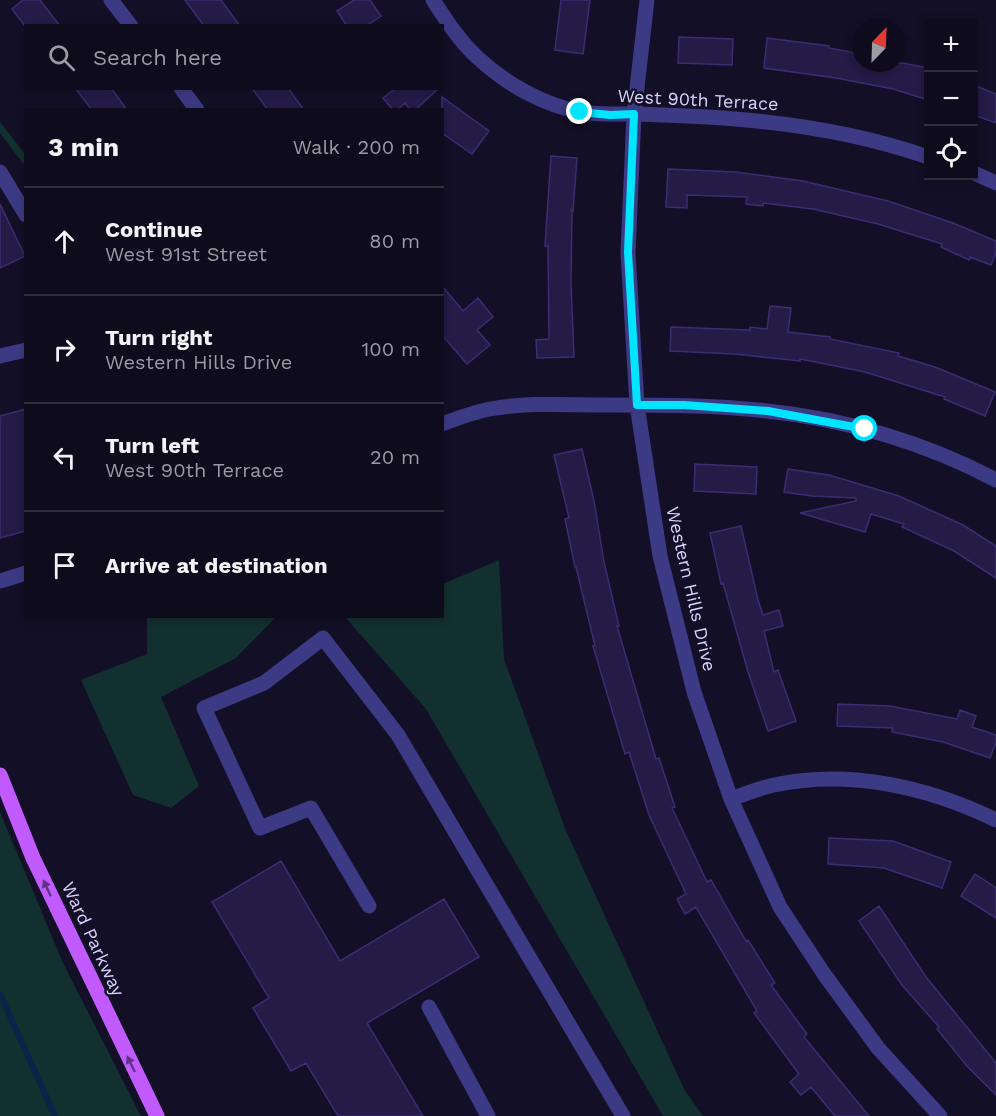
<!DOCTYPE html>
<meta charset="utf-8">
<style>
:root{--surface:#0e0b1c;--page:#1c1929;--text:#f1f3f6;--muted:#9b9ba3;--line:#2e2b3b}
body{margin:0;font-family:"Work Sans",sans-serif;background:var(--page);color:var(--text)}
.controls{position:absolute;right:18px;top:18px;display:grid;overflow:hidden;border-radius:0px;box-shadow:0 3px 9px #0003}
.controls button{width:54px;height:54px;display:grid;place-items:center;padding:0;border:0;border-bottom:2px solid var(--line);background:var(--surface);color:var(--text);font:30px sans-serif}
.compass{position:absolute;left:852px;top:18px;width:54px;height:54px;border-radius:50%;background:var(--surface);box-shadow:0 3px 9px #0003;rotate:23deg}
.stop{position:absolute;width:18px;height:18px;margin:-14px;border:4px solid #00e5ff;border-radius:50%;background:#fff}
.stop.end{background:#00e5ff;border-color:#fff;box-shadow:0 2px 6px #0008}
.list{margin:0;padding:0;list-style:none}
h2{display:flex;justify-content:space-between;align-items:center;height:78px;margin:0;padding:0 24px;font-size:26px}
h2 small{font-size:20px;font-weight:400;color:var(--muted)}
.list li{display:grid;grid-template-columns:39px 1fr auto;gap:18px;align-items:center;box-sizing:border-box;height:108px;padding:0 24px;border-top:2px solid var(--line)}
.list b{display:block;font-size:22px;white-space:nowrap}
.list p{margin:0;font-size:20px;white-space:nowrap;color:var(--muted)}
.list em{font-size:20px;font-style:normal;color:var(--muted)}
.icon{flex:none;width:33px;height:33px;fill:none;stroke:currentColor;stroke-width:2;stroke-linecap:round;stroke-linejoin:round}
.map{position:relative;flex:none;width:996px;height:1116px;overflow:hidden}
.search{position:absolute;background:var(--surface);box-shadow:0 3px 9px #0003;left:24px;top:24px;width:420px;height:66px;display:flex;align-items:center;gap:15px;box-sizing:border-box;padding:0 21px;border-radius:0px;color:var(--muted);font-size:22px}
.panel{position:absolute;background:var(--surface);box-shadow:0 3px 9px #0003;left:24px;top:108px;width:420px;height:510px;border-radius:0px}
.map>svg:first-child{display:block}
</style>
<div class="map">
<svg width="996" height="1116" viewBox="0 0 996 1116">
<rect width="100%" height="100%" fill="#130f26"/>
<!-- green -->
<path fill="#12302f" d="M0 122 25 154V166L0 133Z
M499 560 504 659 566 831 684 1089 703 1116H663L426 709 345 617 442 616 443 584Z
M147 617H276L236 658 161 697 199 786 171 808 133 795 81 680 147 654Z
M0 812 63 963 141 1116H0Z"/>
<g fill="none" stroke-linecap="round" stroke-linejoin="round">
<!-- stream -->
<path stroke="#0c2248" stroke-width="6" d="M0 994 55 1116"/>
</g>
<!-- building -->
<path fill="#241b47" stroke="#3b2d73" stroke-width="1.5" d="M23 0H40L60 26H25L12 9Z
M185 0H221L240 26H204Z
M354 0H370L381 16 366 26H347L337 11Z
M561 0H590L583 54 555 50Z
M679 37 733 39 732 65 678 63Z
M767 38 829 46V48L861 54V63H903L928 68V100L893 89 836 78 764 68Z
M974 85 996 94V123L974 115Z
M75 88H111L127 110H92Z
M252 88H288L304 110H268Z
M391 88H439L415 110H410L405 103 397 110H393L383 98 393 90Z
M442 97 489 131 472 154 442 133Z
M551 156 577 158 573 211 572 210 571 283 574 357 537 358 536 340 549 339 548 246H545Z
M668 169 736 172 803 181 888 201 953 223 996 241V253L991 265 970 257 969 260 941 247 942 244 878 224 813 209 763 203V206L746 204 747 197 687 195V208L666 207Z
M0 204 25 256 0 268Z
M442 286 463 311 478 298 493 317 477 330 490 345 467 364 442 335Z
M770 306 791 308 788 332 830 337V339L899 353 898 356 935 367 995 392 985 416 944 399 945 397 865 372 800 359V361L735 354 670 351 671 327 750 330V327L767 329Z
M26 409V531L0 538V416Z
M582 449 594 501 604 562 619 626H617L656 759 659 758 675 807 672 808 707 882 711 880 746 941 748 940 775 983 771 985 807 1034 804 1037 869 1116H835L811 1087 801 1095 790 1082 799 1074 754 1013 757 1011 696 907 685 914 677 899 686 894 649 815 629 752 625 754 593 646H595L576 567H575L565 519 569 518 554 455Z
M695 464 757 467 756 494 694 491Z
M788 469 829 475 899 496 963 525 996 546V578L954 551 902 527 904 524 871 514 865 532 800 513 856 501V498L812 496 784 492Z
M741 526 758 600 763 615 779 610 783 626 764 631 774 672 778 670 796 721 768 731 748 672 723 583 721 584 710 533Z
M838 704 890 706 957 719 960 710 976 716 972 727 996 735V742L990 758 943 742 892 732 893 728 837 726Z
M829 838 893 841 951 862 942 888 884 868 828 864Z
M281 861 340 961 444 899 479 957 367 1023 423 1116H338L306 1063 291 1071 253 1008 269 998 212 902Z
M975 874 996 888V918L961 896Z
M879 906 926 977 996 1063V1095L967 1066 937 1029 939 1027 902 985 859 921Z"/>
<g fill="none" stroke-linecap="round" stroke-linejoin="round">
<!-- minor -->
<path stroke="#3d3a85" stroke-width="15" d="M111 0 131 26
M433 0C446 20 460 42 478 58 505 83 544 106 582 112 600 115 618 114 636 114 665 115 694 116 723 118 793 123 862 134 928 157
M647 0 634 114 628 253 637 405 660 556 694 692 731 799 780 907 824 974 878 1048 940 1116
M181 88 197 110
M0 172 26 215
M974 173 996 183
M0 356 26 350
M442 424C458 418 474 412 490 409 528 402 569 405 608 405 661 405 714 405 767 411 846 419 926 443 996 480
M0 581 26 573
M731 799C745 794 760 788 774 785 850 769 928 787 996 820
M369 906 311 808 260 828 204 708 264 683 323 638 398 735 623 1116
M429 1007 488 1116"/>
<!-- major -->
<path stroke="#c25bff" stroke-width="15" d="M0 775 33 858 157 1116"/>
</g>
<!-- one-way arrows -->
<defs><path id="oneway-solid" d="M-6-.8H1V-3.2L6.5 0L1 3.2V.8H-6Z" transform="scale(1.5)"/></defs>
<g fill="#623188">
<use href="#oneway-solid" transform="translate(47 888) rotate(-115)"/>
<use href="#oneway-solid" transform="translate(131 1064) rotate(-116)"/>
</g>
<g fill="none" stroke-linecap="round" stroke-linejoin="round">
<!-- route -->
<path stroke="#00e5ff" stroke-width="8" d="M580 112 610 115 634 114 628 252 637 405H684L768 411 865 429"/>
</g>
<g text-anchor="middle" stroke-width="5" stroke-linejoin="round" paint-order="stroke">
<!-- street labels -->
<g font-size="18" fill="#d9d4ff" stroke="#130f26">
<text transform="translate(698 100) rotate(3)" y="6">West 90th Terrace</text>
<text transform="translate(691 589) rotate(77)" y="6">Western Hills Drive</text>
<text transform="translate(93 939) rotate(65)" y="6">Ward Parkway</text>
</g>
</g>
</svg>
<div class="controls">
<button>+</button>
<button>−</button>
<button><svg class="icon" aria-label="locate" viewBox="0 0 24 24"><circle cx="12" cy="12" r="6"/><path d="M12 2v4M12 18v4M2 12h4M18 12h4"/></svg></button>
</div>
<svg class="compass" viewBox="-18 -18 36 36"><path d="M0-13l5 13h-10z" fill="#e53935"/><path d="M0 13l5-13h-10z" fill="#9b9ba3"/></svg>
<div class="stop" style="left:865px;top:429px"></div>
<div class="stop end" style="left:580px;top:112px"></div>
<div class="search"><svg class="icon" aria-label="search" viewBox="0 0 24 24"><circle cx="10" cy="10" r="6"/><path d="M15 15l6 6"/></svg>Search here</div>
<section class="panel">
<h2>3 min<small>Walk · 200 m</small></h2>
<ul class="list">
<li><svg class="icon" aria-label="ahead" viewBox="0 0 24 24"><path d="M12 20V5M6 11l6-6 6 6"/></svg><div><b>Continue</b><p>West 91st Street</p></div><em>80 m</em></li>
<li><svg class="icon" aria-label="right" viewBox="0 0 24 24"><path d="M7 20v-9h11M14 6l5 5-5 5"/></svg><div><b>Turn right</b><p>Western Hills Drive</p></div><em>100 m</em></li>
<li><svg class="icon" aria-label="left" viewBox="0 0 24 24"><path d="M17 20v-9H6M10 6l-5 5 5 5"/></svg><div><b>Turn left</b><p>West 90th Terrace</p></div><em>20 m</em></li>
<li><svg class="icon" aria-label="arrive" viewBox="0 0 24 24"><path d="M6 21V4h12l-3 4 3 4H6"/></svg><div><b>Arrive at destination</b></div></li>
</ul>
</section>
</div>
